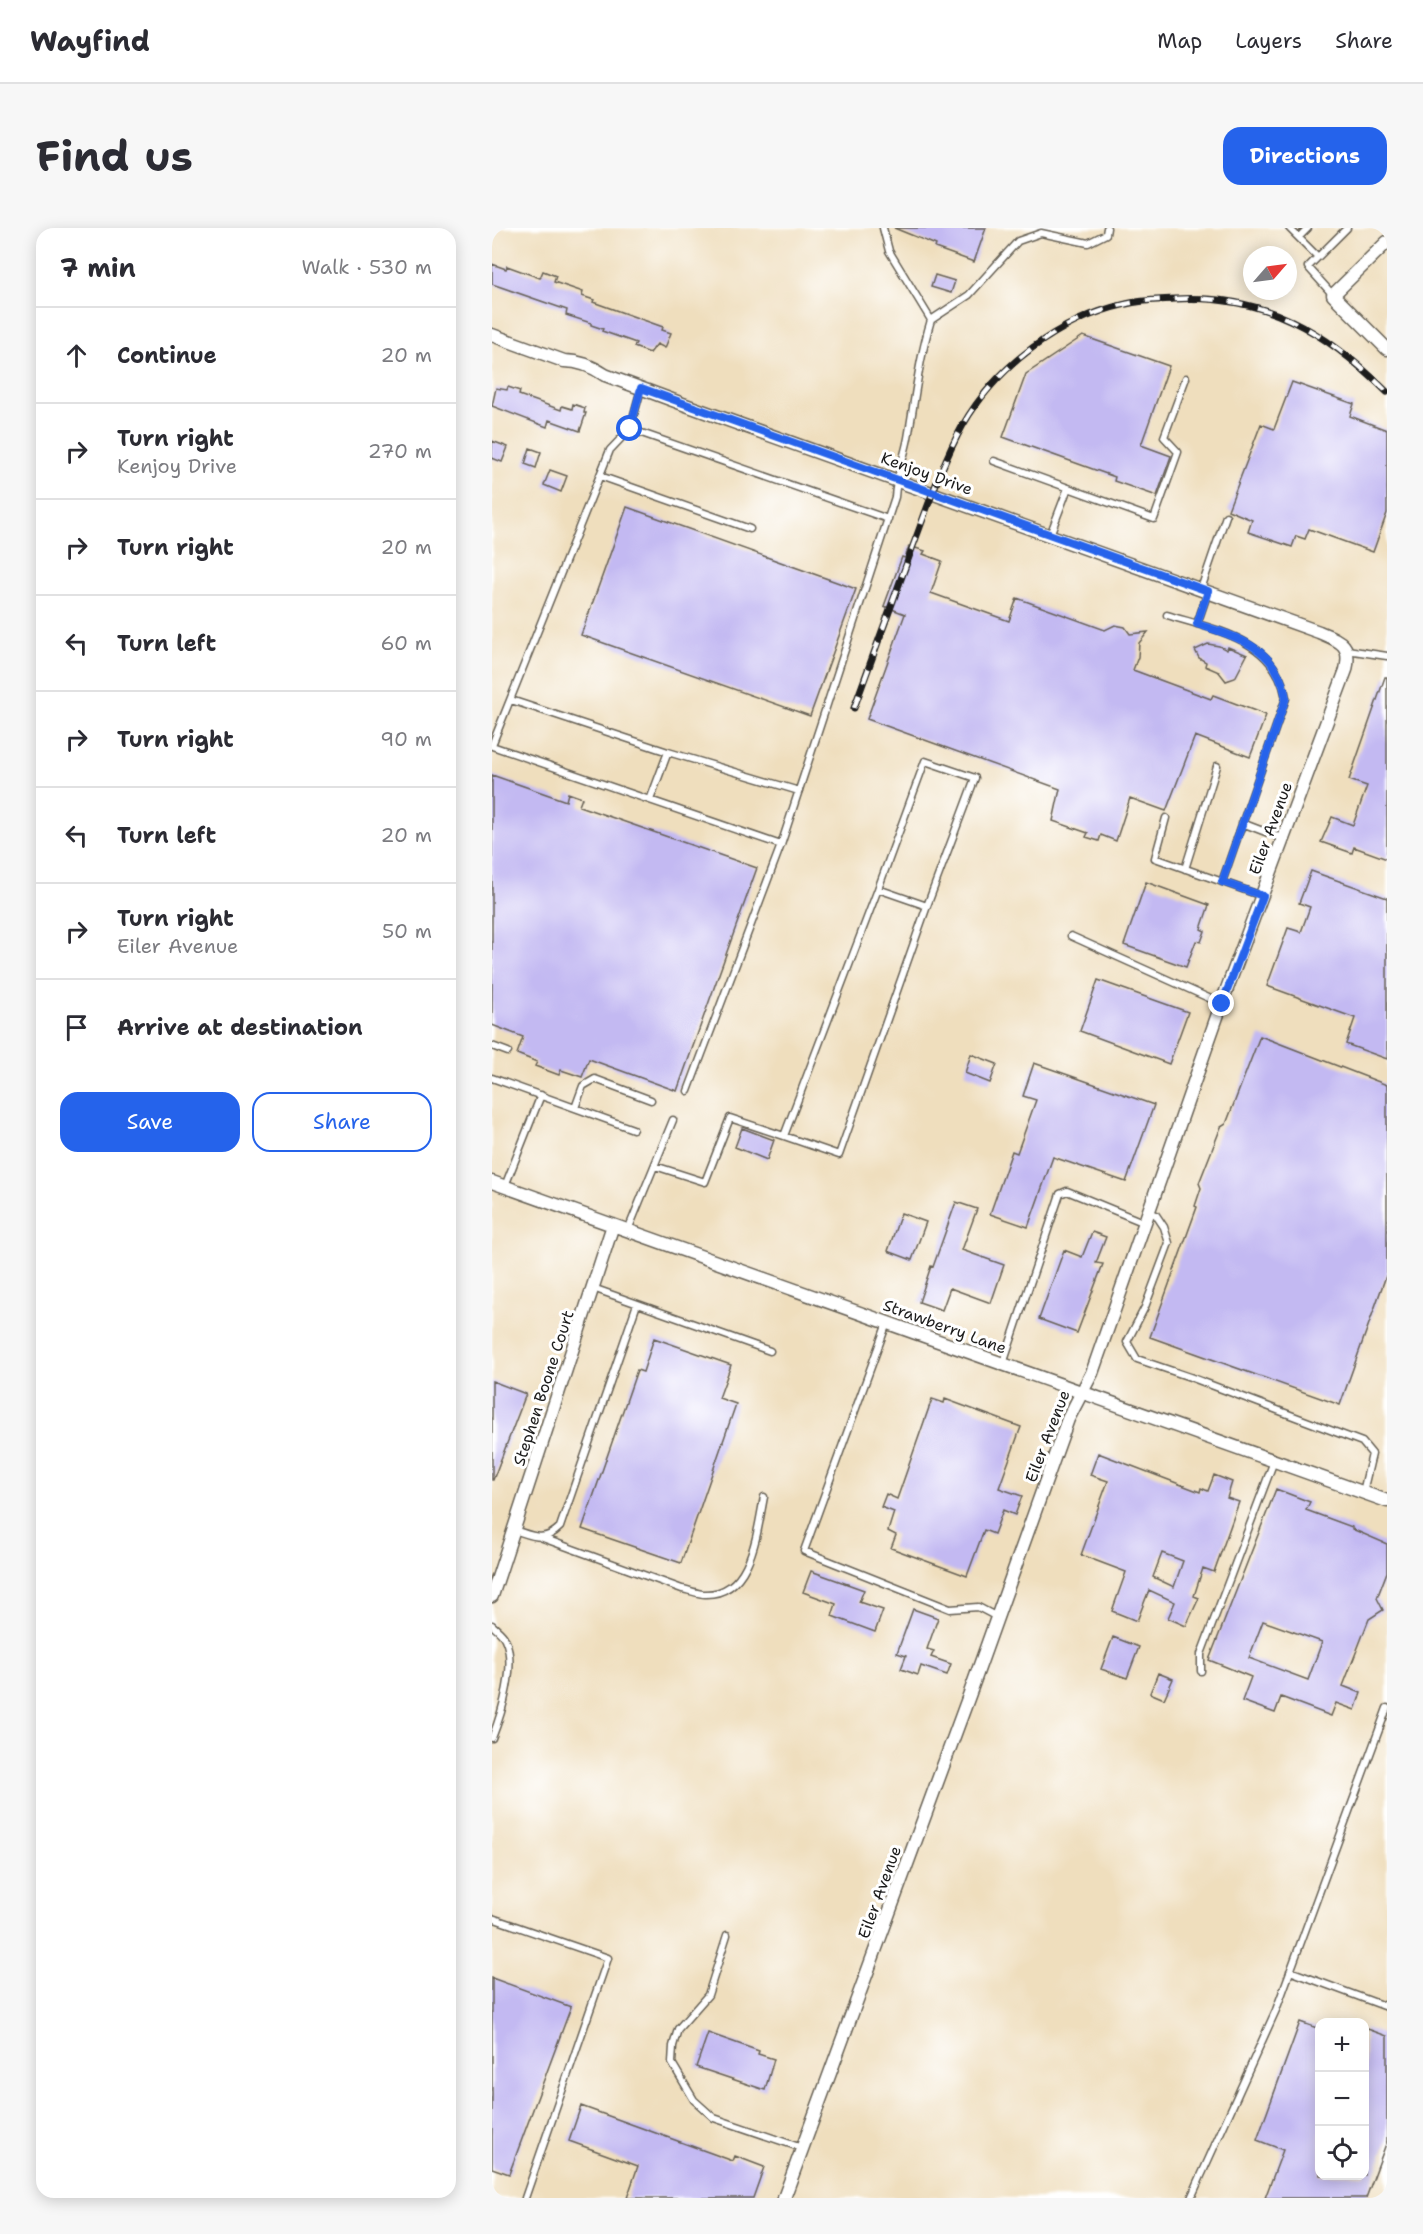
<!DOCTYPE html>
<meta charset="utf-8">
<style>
:root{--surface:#fff;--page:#f7f7f7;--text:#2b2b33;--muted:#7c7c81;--line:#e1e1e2;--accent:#2563eb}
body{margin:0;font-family:"Shantell Sans",sans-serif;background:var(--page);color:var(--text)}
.controls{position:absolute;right:18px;bottom:18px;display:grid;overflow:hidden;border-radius:12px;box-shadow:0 3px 15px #0003}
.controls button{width:54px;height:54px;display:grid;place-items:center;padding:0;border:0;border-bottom:2px solid var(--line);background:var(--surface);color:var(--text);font:30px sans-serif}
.compass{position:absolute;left:751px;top:18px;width:54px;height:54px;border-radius:50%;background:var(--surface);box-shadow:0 3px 15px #0003;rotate:62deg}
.stop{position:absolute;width:18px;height:18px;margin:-14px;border:4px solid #2563eb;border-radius:50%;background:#fff}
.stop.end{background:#2563eb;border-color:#fff;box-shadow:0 2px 6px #0008}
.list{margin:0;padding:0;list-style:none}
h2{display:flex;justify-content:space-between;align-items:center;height:78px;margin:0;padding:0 24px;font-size:26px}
h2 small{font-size:20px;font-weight:400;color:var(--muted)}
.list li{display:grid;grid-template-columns:39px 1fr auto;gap:18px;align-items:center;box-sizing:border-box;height:96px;padding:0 24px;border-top:2px solid var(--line)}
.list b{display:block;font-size:22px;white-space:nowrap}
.list p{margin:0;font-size:20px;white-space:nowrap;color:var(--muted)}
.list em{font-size:20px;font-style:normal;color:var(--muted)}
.actions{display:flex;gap:12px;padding:18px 24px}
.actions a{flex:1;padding:14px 0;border:2px solid var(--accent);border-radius:18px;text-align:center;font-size:21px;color:var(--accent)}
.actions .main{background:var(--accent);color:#fff}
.icon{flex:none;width:33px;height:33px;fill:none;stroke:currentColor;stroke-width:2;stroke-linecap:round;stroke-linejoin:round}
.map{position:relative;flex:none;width:895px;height:1970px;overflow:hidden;border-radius:18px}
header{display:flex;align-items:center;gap:36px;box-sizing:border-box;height:84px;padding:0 30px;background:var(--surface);border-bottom:2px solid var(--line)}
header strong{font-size:28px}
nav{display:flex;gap:33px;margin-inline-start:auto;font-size:21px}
.intro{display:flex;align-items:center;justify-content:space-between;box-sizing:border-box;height:144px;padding:0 36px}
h1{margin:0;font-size:42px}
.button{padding:15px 27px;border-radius:18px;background:var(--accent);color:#fff;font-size:21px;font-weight:700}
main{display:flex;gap:36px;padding:0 36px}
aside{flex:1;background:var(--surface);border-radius:18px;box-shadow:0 3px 15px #0003}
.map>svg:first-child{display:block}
</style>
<header>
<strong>Wayfind</strong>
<nav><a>Map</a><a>Layers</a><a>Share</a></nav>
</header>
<div class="intro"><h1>Find us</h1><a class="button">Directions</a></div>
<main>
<aside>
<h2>7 min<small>Walk · 530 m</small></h2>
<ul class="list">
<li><svg class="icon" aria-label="ahead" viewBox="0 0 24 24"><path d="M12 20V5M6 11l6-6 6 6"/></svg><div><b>Continue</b></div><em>20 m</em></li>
<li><svg class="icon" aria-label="right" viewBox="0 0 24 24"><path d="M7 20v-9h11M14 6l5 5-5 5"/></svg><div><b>Turn right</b><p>Kenjoy Drive</p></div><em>270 m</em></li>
<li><svg class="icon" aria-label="right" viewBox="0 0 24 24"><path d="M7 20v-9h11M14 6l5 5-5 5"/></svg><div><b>Turn right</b></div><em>20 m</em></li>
<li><svg class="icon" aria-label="left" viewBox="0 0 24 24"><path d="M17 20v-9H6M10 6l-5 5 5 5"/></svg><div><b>Turn left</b></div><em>60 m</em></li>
<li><svg class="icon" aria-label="right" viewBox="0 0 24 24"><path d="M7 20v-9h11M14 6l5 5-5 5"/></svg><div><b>Turn right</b></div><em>90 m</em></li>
<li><svg class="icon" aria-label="left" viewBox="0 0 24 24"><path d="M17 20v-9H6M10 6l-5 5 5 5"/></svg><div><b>Turn left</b></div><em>20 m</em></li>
<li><svg class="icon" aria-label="right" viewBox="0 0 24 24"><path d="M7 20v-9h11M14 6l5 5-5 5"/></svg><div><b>Turn right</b><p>Eiler Avenue</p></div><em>50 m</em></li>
<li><svg class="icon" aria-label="arrive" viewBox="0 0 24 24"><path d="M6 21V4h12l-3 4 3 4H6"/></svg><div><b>Arrive at destination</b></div></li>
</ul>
<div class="actions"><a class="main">Save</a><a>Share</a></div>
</aside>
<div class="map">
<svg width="895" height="1970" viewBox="0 0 895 1970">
<rect width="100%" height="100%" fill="#fff"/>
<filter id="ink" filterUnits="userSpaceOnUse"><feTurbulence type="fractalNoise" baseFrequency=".0167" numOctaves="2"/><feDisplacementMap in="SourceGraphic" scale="12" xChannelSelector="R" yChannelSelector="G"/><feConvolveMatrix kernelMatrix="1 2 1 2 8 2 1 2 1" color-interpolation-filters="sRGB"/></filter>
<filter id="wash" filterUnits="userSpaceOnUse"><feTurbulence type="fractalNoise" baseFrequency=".008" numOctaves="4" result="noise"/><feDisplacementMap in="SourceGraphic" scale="24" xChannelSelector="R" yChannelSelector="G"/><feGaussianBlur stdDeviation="1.35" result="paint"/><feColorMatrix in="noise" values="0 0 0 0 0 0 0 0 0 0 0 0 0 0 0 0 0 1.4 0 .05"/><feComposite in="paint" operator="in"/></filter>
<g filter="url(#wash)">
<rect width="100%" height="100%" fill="#efdebd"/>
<g id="blocks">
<!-- building -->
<path fill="#c3b9f2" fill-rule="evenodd" d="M402 0H494L482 34 443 20 444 17Z
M0 36 14 41 15 38 48 50 51 43 64 48 62 54 91 64 90 68 102 72 101 74 171 99 170 102 179 105 173 120 165 116 158 125 142 119 144 115 110 103 111 101 99 97V95L74 87 75 82 0 56Z
M443 47 463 53 459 65 439 59Z
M591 108 677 138 649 217 679 228 665 268 622 253 623 249 511 209 534 146Z
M800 154 862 176 858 188 895 202V285L881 324 817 301 813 311 804 308 800 319 756 304 760 292 736 282 769 196 782 201Z
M16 159 28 163 27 167 69 182 70 178 80 181 81 176 93 180 92 185H94L88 203 57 192 55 199 0 178 4 160 15 162Z
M0 213 16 219 10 234 0 230Z
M38 220 49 224 44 240 33 236Z
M58 242 75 248 69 264 52 257Z
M135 279 364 361 318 488 89 407Z
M417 318 433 323 431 326 450 333 439 365 517 393 525 370 613 402 623 397 633 399 638 406 656 404 647 415 646 429 641 442 719 471 721 467 774 487 758 529 703 508 674 583 638 570 624 613 609 607 607 613 594 609 596 605 561 593 568 561 375 491 413 386 392 378 410 329 413 330Z
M716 416 727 418 735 422 736 419 755 427 743 450 734 453 727 444 713 438 714 434 707 430 703 422Z
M893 449H895V631L862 619 860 625 829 614 840 589 861 597 875 558 857 552Z
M0 547 74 573 76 565 90 570 87 578 265 640 185 863 97 831 90 849 69 842 67 847 43 838 45 834 25 826 31 809 0 797Z
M819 643 895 670V831L854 816 863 790 775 758 796 700 809 704 818 679 807 675Z
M654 654 717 677 709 701 713 703 709 714 704 713 694 739 632 717Z
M606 752 696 784 677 836 588 803Z
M768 808 895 857V1045L848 1177 658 1109 705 979 703 978 709 960 707 955 729 899 734 896Z
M479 826 505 836 498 855 473 845Z
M542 835 662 877 634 954 561 929 536 999 498 986 520 923 525 925 544 872 531 868Z
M250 900 282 912 275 932 243 919Z
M464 974 485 981 470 1022 512 1037 499 1075 458 1060 450 1082 427 1074 439 1038 441 1039Z
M409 985 434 994 420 1032 396 1023Z
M600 1004 614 1009 604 1035 611 1036 585 1105 547 1091 572 1022 590 1029Z
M162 1110 239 1137 227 1170 244 1176 189 1335 90 1301 145 1142 151 1144Z
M0 1153 34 1166 1 1252H0Z
M440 1171 452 1175 453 1171 529 1199 507 1260 530 1268 523 1287 511 1282 502 1306 492 1302 475 1348 399 1320 404 1307 396 1303 402 1284 389 1279 394 1266 405 1271Z
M606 1225 708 1264 709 1260 716 1263 722 1247 740 1254 735 1270 747 1274 722 1344 711 1340 702 1368 707 1370 694 1398 676 1390 683 1374 657 1362 645 1393 620 1383 634 1344 589 1327 616 1253 598 1247ZM670 1325 691 1333 682 1359 661 1349Z
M784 1261 818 1274 814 1282 860 1299V1301L895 1316V1344L885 1370 891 1382 877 1391 851 1458 869 1465 863 1482 844 1475 839 1488 789 1469 783 1485 750 1473 759 1449 717 1432ZM771 1393 830 1414 816 1452 757 1430Z
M319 1343 372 1362 367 1374 391 1382 383 1404 340 1388 344 1376 311 1364Z
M421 1381 446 1390 435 1421 442 1423 439 1429 459 1436 455 1447 429 1438 426 1447 409 1441 414 1428 405 1425Z
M621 1409 647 1419 635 1450 609 1441Z
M666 1445 681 1451 672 1471 658 1465Z
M0 1750 79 1779 17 1946 0 1940Z
M808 1794 828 1801V1947H873V1800L895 1808V1913L874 1970H773L791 1922 765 1912Z
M216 1805 267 1823 266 1826 282 1831 273 1862 204 1839Z
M89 1878 241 1933 243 1928 272 1939 261 1970H135L146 1938 77 1913Z"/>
</g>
</g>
<g filter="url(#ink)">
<use href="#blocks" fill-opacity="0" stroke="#666054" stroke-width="1.5"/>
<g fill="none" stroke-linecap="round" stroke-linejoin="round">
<defs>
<path id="service" d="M391 0 397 23 439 92
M797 0 826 29
M807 9 816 0
M841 67 816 39 855 0
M149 161 138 201 396 291
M502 233 662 291 686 224 672 209 694 150
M108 248 258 301
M558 307 576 260
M709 361 734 288
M675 387C723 402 784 411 794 470L730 654
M705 396 716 364
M855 422 895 428
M19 472 176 524 307 563
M0 517 118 222 138 201
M0 518 289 617 196 863
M158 572 176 524
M674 590 663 630 770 668
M750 595 792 611
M289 617 403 269C404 249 412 231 416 210 423 170 427 131 439 92L477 67 526 13 549 5 596 15 614 6 615 0
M693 641 725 538
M386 661 433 533 483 550 435 678
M579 708 730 776
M0 818 16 824
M0 850 141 901
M83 880 91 858 103 851 159 872
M163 938 213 954 238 890 292 908 386 661 435 678 347 927 292 908
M13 958 49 867
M657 983 664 987 672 999 677 1015 653 1079 635 1114 645 1131 698 1149 870 1214 880 1226 871 1264
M136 1002 181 892
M101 1060 278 1123
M395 1095 312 1323 458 1381 486 1379 505 1389
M511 1136 568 966 575 963 653 995
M22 1302C41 1308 52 1315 68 1299L145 1076
M48 1309 190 1361C197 1362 206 1366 213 1366 260 1367 265 1303 272 1269
M0 1397C4 1401 11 1406 13 1411 25 1436 10 1485 0 1510
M709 1443V1426L782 1233
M0 1690 116 1730 33 1970
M235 1707 216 1767 186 1801 181 1818 180 1835 202 1872 222 1890 310 1920
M798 1743 895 1779
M699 1970 784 1782 895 1480"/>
<path id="minor" d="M895 14 841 67 895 121
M0 107 72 133C88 133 100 138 113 147L191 176 827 404C848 413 860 416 854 442L733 766 600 1145 576 1191 478 1465 292 1970
M0 954 895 1273
M0 1368 121 997"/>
</defs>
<!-- service casing -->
<use href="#service" stroke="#666054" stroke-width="9"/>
<!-- minor casing -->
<use href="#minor" stroke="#666054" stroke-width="15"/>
<!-- service -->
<use href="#service" stroke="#fff" stroke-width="6"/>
<!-- minor -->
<use href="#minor" stroke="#fff" stroke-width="12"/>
<defs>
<path id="rail" d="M362 480C382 426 401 372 421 318 436 278 450 235 471 197 505 138 567 91 634 76 650 72 667 72 683 71 772 66 834 103 895 164"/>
</defs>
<!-- rail casing -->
<use href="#rail" stroke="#1c1c1c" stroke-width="7"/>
<!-- rail -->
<use href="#rail" stroke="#fff" stroke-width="4.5" stroke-dasharray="14" stroke-linecap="butt"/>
</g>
</g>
<g fill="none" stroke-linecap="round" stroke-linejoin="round" filter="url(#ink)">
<!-- route -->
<path stroke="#2563eb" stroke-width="8" d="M138 201 149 160 716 363 705 396C747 409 786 421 794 470L730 654 771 668 730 776"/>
</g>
<g text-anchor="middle" stroke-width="6" stroke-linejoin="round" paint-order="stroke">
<!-- street labels -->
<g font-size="16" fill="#1c1c1c" stroke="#fff">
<text transform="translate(435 245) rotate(20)" y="6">Kenjoy Drive</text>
<text transform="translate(778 600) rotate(-70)" y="6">Eiler Avenue</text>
<text transform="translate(453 1098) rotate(20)" y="6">Strawberry Lane</text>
<text transform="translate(51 1160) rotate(-72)" y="6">Stephen Boone Court</text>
<text transform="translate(555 1208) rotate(-69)" y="6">Eiler Avenue</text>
<text transform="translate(387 1664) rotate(-70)" y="6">Eiler Avenue</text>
</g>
</g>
</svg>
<div class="controls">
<button>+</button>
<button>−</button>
<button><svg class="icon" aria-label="locate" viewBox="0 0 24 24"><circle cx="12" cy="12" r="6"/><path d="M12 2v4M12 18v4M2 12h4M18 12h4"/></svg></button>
</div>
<svg class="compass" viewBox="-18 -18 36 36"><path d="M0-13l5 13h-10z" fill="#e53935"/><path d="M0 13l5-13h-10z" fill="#7c7c81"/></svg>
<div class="stop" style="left:138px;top:201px"></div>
<div class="stop end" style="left:730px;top:776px"></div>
</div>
</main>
